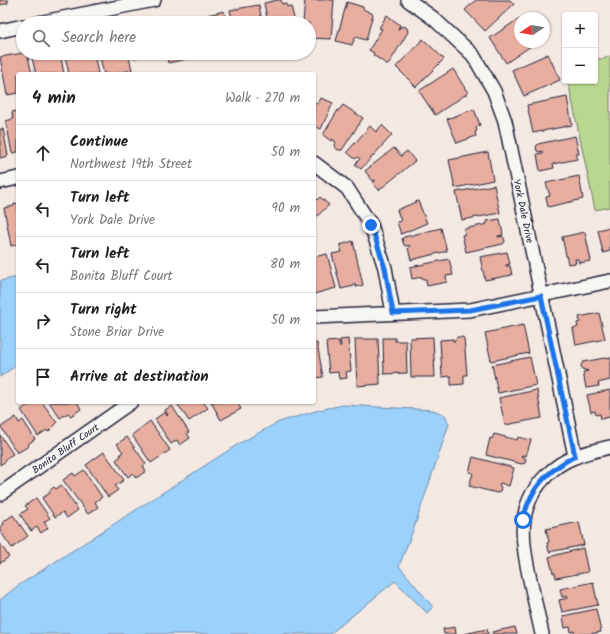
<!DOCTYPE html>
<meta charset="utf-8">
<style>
:root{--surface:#fff;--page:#f6f6f6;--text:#222;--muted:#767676;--line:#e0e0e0}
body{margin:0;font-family:Kalam,sans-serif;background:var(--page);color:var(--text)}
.controls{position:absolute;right:12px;top:12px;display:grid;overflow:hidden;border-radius:4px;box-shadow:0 1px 3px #0004}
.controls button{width:36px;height:36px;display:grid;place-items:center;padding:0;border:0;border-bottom:1px solid var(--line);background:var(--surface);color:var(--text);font:20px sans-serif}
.compass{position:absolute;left:514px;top:12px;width:36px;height:36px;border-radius:50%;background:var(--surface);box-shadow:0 1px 3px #0004;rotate:258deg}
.stop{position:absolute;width:12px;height:12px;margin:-9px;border:3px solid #1a73e8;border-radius:50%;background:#fff}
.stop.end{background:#1a73e8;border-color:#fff;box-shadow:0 1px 4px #0008}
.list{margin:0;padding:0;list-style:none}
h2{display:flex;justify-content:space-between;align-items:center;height:52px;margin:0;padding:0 16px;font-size:17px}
h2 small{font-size:13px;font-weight:400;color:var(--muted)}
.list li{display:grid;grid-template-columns:26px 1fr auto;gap:12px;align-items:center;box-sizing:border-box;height:56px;padding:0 16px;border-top:1px solid var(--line)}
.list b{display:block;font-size:15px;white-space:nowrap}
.list p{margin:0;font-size:13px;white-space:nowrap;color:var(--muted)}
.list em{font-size:13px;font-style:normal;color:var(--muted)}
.icon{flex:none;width:22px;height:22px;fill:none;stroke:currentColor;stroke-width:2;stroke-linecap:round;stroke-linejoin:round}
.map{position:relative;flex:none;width:610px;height:634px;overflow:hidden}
.search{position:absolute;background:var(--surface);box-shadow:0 1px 3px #0004;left:16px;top:16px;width:300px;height:44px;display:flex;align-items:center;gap:10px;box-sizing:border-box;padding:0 14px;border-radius:22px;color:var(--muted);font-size:15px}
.panel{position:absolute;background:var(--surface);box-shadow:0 1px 3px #0004;left:16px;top:72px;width:300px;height:332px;border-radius:4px}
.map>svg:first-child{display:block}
</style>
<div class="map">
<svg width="610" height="634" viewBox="0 0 610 634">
<rect width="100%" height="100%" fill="#f3e8e2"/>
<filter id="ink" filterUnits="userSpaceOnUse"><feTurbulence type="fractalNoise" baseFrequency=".025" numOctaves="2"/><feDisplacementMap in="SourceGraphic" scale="8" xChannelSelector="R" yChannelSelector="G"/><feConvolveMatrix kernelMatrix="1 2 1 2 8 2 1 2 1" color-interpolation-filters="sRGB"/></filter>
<g filter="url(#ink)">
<!-- green -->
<path fill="#b9d78f" stroke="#6e7c65" d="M610 56V207L595 210 568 81H595V59H603Z"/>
<!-- water -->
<path fill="#9bd1fa" stroke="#6b8bae" d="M18 277V364L0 377V281Z
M343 405 433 410 445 415 449 424 414 528 399 566 433 607 427 613 395 581 330 634H0V600L16 587 240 443 279 422 319 410Z"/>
<!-- building -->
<path fill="#e7aea0" stroke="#22223b" d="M0 0H8V3L0 5Z
M278 0H281L282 4 286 3 287 7 291 6 295 23H268L264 3Z
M305 0H334L331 39 309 38V23H303Z
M476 0H510L514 4 485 31 465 10Z
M347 2 363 7V9L373 14 366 40 355 37 352 45 336 41Z
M259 5 262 23H233L230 10Z
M224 11 226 23H205L204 20 208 19 207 15Z
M387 15 400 25 398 29H399L400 27 404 26 407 28 408 32 388 65 373 55 374 53 369 50 382 29 379 28Z
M520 18V42H537L506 63 490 38Z
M188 19 189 23H165Z
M423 39 444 59 416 87 396 67Z
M23 53H27L32 74H18V93L7 95 0 57Z
M60 53 64 74H36L31 54Z
M71 53H94L98 74H69L65 56 71 54Z
M99 53H128L132 70 112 74H104Z
M133 53H156L134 58Z
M166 53H195L196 57 168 63Z
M548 54 560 80 524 96 512 70Z
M453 69 468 93 435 115 419 91Z
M567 97 572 125 533 133 527 105Z
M321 98 333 103 321 129 314 126V103L318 104Z
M343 105 363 118 342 150H339L335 148 334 145 336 142 332 139 331 141 323 135 338 110H339Z
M474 109 480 125 476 127 477 131 475 132 476 136 457 143 447 119Z
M18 111V152L12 153 6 121 13 119 12 112Z
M382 125 392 135 361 169 355 164 360 159 358 157 355 159 347 152 370 126 376 132Z
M0 129H3L8 156 0 158Z
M575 136 579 154H576L577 159 553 164 554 168 540 171 537 154 543 153 542 151 539 152 537 151 536 147 538 144Z
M394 148 401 156 407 151 415 161 379 190 373 183 375 181V180L373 181 365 171Z
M488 152 493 180 455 188 449 160Z
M579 176 583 199 548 207 546 197 550 196 546 183Z
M494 185 500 213 462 220 456 192Z
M314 197 317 200 320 197 329 205 314 219Z
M418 201 427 223 401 234 397 222 401 221 397 210Z
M18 203V244L11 246 4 208 14 206V204Z
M500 219 503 235 498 236V237L502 236 504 238 505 242 503 244 466 252 462 235 465 234 464 229 487 224V221Z
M610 227V251L603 253 598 230Z
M441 228 447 251 411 260 408 248 410 247 409 245 406 246 404 245 402 239 404 237Z
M585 232 591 261 579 263 578 259H575L576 263 568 264 562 237Z
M353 241 363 285 356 287 355 284H353L354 286 341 289 332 254 342 252 340 245Z
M507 252 510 264 506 265V266H510L512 275 485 280 480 257Z
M327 254 336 288 314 294V257Z
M449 259 453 275 446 276 447 282 427 286 426 279H423L422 277 412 279 410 267Z
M599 313 605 339 576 345 573 328 578 327 577 323 580 322 579 317Z
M523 325 529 353 491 361 485 333Z
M433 337 435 377H411L410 338Z
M457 337H462L464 338 467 375H464V384L451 385V376L442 377 440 340 453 339V341H455V339Z
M383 338H395V341H406L407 373 384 374Z
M348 339 351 371 346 372 347 378 339 379 338 372 329 373 326 342 339 341V346H341L340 340Z
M355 339H378L380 384 357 386Z
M314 343H317L323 377 314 378Z
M530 357 536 385 498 393 492 365Z
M610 357V380L598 383 599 386 586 388 583 372 588 371 582 369 581 365 583 362Z
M537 390 542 418 505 425 499 398Z
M610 390V417L601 419 600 414 596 415 595 411 591 412 587 395Z
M31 402H42L57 423 48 432 47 430 38 436 21 410 31 403Z
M49 402H77L81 409 71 416 68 413 60 418Z
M176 402H203L208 408 189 421Z
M211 402H237L241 409 221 420Z
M172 406 189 432 187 433 190 438 180 445 177 440 171 444 155 419 165 412 167 416 168 415 165 410Z
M16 417 19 423 23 420 35 439 28 444 29 446 17 453 1 427Z
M150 421 170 450 151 463 132 435Z
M494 434 517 440 518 437 531 440 526 456 522 455 521 456 526 459 525 463 522 464 486 455 490 438 492 439Z
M0 435 13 454 5 459 6 461 0 465Z
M127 437 146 464 143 466 146 471 136 478 133 473 128 477 116 460 121 456 120 454 123 452 117 444Z
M104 452 124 480 115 486 118 490 108 497 86 465Z
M473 457 514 468 509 486 500 483 499 485 501 487 500 492 497 493 469 486 473 473 469 472Z
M84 470 102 497 95 502 98 507 88 514 63 480 73 473 75 476Z
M61 485 78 510 67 518 63 512 55 517 42 498 50 493 49 491 54 487 56 489Z
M36 498 50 518 44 522 48 528 41 533 37 527 31 531 20 514 28 509 25 506Z
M13 515 28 536 12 548 0 531V527L4 524 3 522Z
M579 522 584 545 549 552 547 543 549 542 546 529Z
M0 543 9 557 0 563Z
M583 548 588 572 556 578 555 573H553L549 557Z
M593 582 598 605 562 612 559 600 568 598V596L562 597 560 589Z
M596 609 601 632 589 634H574V631L571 632 570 627 565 628 563 616Z
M455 627 456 634H444L443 629Z
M515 627 517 634H493L492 632Z
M487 629 488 634H464Z"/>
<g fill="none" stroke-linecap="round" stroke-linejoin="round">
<defs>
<path id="minor" d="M408 0 433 18 473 55 494 91 505 121 575 456
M38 23 154 0
M0 31 23 26
M314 163 347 188 371 225 385 268 393 313
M0 182 18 178
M314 317 470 310 610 281
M0 494 131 402
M542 634C538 616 534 598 530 580 522 541 515 506 547 475 555 467 564 461 575 457 586 452 598 450 610 447"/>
</defs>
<!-- minor casing -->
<use href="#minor" stroke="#22223b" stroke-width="16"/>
<!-- minor -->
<use href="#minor" stroke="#f6f6f2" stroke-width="13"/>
</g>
</g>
<g fill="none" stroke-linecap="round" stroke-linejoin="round" filter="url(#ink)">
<!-- route -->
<path stroke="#1a73e8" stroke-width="5" d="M371 225 385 268 393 313 470 310 541 296 575 456C547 471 530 488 523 520"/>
</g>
<g text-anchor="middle" stroke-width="3.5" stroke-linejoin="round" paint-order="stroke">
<!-- street labels -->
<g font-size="10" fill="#22223b" stroke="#f6f6f2">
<text transform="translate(524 211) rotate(78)" y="4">York Dale Drive</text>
<text transform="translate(65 448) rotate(-35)" y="4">Bonita Bluff Court</text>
</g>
</g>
</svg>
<div class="controls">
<button>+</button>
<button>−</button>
</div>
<svg class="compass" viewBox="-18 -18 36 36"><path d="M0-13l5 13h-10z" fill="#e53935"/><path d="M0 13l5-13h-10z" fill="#767676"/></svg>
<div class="stop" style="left:523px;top:520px"></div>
<div class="stop end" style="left:371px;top:225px"></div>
<div class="search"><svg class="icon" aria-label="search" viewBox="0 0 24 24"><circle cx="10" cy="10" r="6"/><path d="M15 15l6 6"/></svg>Search here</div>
<section class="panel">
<h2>4 min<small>Walk · 270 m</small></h2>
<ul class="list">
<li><svg class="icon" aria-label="ahead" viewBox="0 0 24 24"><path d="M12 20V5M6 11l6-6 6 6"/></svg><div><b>Continue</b><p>Northwest 19th Street</p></div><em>50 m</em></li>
<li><svg class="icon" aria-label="left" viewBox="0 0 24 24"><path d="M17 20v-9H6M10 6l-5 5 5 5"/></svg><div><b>Turn left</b><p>York Dale Drive</p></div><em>90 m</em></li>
<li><svg class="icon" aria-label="left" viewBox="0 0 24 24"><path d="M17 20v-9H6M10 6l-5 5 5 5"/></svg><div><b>Turn left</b><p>Bonita Bluff Court</p></div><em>80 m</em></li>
<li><svg class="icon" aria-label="right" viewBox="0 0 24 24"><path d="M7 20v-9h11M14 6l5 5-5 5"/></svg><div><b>Turn right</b><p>Stone Briar Drive</p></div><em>50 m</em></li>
<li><svg class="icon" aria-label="arrive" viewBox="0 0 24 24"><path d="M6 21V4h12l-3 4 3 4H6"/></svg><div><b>Arrive at destination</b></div></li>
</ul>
</section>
</div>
